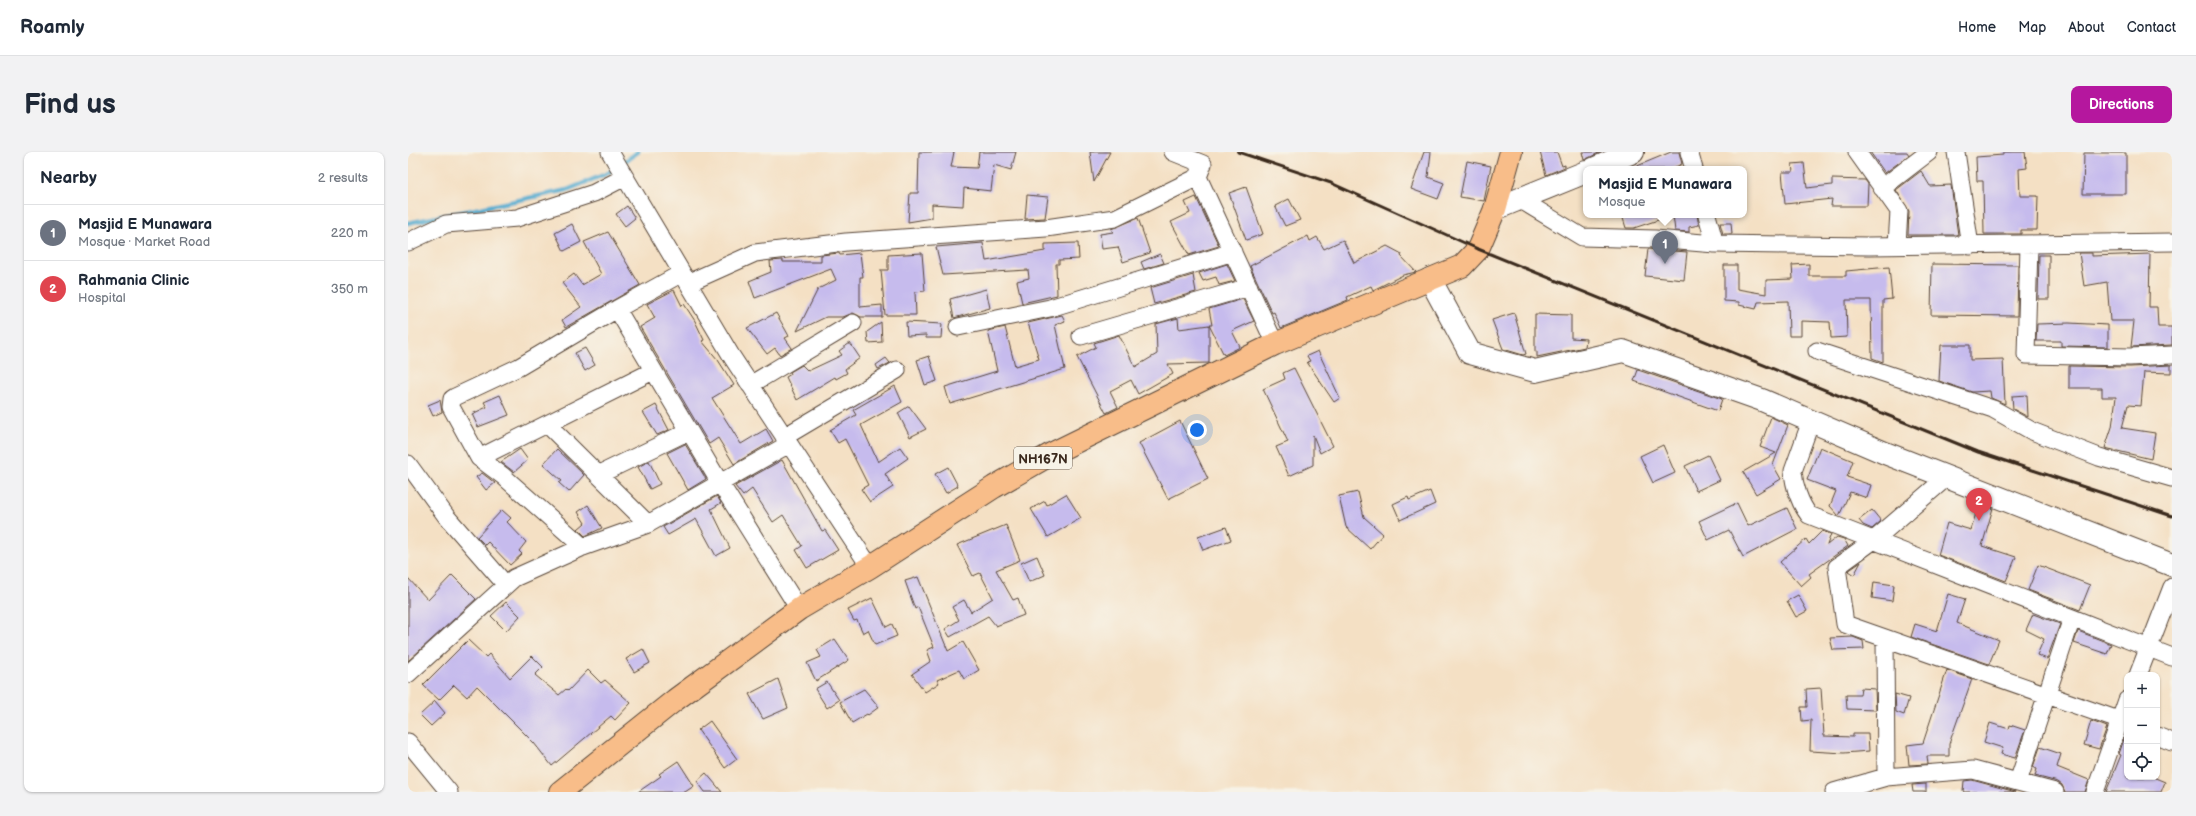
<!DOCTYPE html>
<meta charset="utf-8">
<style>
:root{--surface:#fff;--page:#f2f2f3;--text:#1f2937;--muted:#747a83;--line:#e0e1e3;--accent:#b5179e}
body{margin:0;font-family:"Balsamiq Sans",sans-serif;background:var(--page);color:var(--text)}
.controls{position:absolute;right:12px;bottom:12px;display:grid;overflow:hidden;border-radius:8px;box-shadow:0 1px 3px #0004}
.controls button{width:36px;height:36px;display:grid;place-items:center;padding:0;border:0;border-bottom:1px solid var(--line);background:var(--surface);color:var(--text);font:20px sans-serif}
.you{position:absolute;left:789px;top:278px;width:14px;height:14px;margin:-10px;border:3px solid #fff;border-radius:50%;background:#1a73e8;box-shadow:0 0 0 6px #1a73e833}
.badge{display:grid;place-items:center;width:26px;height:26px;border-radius:50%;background:var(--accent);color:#fff;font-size:13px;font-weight:700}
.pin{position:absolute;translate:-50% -33px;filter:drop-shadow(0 1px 2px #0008)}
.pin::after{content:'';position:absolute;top:21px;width:14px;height:12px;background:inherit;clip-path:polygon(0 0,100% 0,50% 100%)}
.popup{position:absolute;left:1175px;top:14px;width:164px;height:52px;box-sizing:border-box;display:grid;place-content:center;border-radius:8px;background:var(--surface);filter:drop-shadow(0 1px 3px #0005);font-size:13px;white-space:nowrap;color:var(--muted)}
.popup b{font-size:15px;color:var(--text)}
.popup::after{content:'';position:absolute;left:50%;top:100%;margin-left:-8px;border:8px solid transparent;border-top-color:var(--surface)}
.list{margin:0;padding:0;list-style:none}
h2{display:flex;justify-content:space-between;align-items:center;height:52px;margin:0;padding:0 16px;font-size:17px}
h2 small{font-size:13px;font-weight:400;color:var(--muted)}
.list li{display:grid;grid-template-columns:26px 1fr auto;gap:12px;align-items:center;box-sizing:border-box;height:56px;padding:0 16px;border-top:1px solid var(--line)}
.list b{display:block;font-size:15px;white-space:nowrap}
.list p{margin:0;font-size:13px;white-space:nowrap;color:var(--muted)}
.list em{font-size:13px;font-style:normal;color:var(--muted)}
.icon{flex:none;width:22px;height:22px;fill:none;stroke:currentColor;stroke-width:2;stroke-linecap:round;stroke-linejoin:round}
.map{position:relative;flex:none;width:1764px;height:640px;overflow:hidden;border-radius:8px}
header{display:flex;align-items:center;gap:24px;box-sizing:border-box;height:56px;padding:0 20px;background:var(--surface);border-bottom:1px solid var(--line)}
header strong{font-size:19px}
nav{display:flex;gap:22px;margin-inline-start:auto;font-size:14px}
.intro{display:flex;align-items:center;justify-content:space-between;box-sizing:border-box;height:96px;padding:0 24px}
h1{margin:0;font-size:28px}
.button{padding:10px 18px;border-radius:8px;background:var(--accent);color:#fff;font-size:14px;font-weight:700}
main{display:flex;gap:24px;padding:0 24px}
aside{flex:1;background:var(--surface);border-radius:8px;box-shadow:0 1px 3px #0004}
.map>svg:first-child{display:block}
</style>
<header>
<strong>Roamly</strong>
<nav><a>Home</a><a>Map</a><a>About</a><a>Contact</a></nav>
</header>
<div class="intro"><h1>Find us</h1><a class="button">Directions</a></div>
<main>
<aside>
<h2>Nearby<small>2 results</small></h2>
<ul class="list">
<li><span class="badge" style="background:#6b7280">1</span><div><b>Masjid E Munawara</b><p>Mosque · Market Road</p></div><em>220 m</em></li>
<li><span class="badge" style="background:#e0444e">2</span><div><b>Rahmania Clinic</b><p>Hospital</p></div><em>350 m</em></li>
</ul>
</aside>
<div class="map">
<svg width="1764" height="640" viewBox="0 0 1764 640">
<rect width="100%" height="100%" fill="#f7f3e8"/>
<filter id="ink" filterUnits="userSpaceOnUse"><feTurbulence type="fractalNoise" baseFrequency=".025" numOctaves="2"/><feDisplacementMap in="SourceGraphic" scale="8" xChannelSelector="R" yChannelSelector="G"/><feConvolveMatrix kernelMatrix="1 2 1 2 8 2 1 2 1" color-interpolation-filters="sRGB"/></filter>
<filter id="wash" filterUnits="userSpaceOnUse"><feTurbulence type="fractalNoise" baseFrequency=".012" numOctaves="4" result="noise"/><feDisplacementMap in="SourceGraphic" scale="16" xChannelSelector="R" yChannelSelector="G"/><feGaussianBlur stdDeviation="0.9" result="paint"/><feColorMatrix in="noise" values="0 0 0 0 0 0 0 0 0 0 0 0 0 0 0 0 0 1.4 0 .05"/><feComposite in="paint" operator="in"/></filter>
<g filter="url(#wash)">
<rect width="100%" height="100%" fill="#f4e0c4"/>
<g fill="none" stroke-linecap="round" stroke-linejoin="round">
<!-- stream -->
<path stroke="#52aacf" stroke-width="4.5" d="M0 71 159 38 200 21 230 0"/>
</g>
<g id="blocks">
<!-- building -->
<path fill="#c6bbed" d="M511 0H546L543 15 569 16 571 0H608L603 18 586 13 583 39 556 36 555 54 524 52V66L500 70 502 41H510Z
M682 0H702L686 30Z
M1016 0H1023L1020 25 1036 31 1030 47 1003 37Z
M1132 0H1149L1154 14 1157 13V15L1138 23Z
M1174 0H1193L1176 8Z
M1263 0H1271L1274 12 1263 17H1222Z
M1462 0H1499L1501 3 1477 21Z
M1595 0H1617L1619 16 1611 17 1612 44H1630L1629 78H1613V82H1576L1575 29H1569L1568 5 1595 3Z
M1676 1H1718V42H1675Z
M1059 9 1083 14 1076 49 1052 45Z
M1396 11 1399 36 1424 33V27L1457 28 1460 32 1459 54H1423L1424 47 1377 52 1374 20H1385L1384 12Z
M1513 19 1522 34 1543 33 1550 83H1500L1501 59 1488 38Z
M838 35 855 82 838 88 821 41Z
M619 43 640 45 637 66 617 67Z
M788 45 811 94 781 103 763 70 782 61 777 50Z
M881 47 892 68 877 74 867 54Z
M219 54 227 66 217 74 208 62Z
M1214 63H1259V65L1226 76H1218Z
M1265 63H1289L1291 73 1281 75V80L1267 79Z
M730 66 742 101 715 110 710 95 694 97 692 82 705 80 703 77Z
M1312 71H1323L1324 82H1315Z
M164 72 173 90 156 99 147 81Z
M200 80 232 133 158 175 154 168 173 155 154 131 166 122 174 133 193 122 176 90Z
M900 84 902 89 909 85 916 97 935 88 946 111 979 94 994 102 993 104 1008 120 995 123 965 138 963 134 939 145 940 148 873 176 866 160 864 161 842 114Z
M575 91 578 109 637 99V92L670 91 671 107 651 108V112H648L649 143 614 151 609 129 621 126 620 118 535 123 528 95Z
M1240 97 1279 100 1276 128 1237 124Z
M431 101 432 103 452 101 455 125H452V155L474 153V165H453L445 161 435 165H418L389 179 410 137 428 128 423 117 347 146 341 129 363 120 362 109 375 108V110H413V103Z
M514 101 517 139 507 140 508 163H477L473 118H480V103Z
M1671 101H1684V104L1742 102 1741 155H1749L1750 175H1764V193L1723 195 1726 169H1702L1699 130 1676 134Z
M752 102 756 111 736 117 733 110Z
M1631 103H1641V147H1630Z
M819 112 827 129 811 133 808 125 795 129 791 121Z
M1401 112V124H1438V119L1481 115 1484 147 1475 148V210L1464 206 1463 148H1438L1439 185 1423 186 1422 170 1393 169V184H1381L1380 149 1350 150 1348 157 1331 153V150L1316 149V113H1329V137L1358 142V128L1385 127 1384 113Z
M1524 112 1610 113 1609 164 1523 163Z
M785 123 788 140 746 152 742 136Z
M578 137 582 156 546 166 542 147Z
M266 138 274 154 276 152 287 169 296 188 294 189 310 208 326 233 304 246 333 292 358 277 365 289 326 312 310 286 301 292 232 175 247 166 239 152Z
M835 147 846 169 824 179 832 195 816 203 801 173H804L801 157Z
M368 161 381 184 377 186 384 196 372 203 367 196 359 202 339 176Z
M1106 161 1118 202 1115 203 1095 197 1084 168Z
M1127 162 1163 163V186L1178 187 1177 195 1129 205V199L1127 200Z
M654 163 657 169 647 173 657 217 542 252 537 235 589 219 580 179 597 175 607 214 631 207 620 171Z
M770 166 771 177 801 173V211L760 212 765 222 730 242 723 228 702 239 710 255 698 261 669 205 688 195 686 191 711 183 727 215 749 202 748 172Z
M473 170 474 190 460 191 459 180Z
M498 170 534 172 533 186H518V183L499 184Z
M1661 171 1700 173V195L1653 194V189H1628L1629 172Z
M442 191 452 206 437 217 439 221 428 227 427 225 389 248 378 225 383 222 382 220 394 213 400 219 434 203 431 199Z
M1533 193H1562V208L1595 207 1597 252 1583 246 1582 239 1564 240 1531 229Z
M177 196 187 213 177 219 167 201Z
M910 199 932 246 926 250 899 210 902 209 899 204Z
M521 204 529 229 517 233 509 208Z
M478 206 482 211 470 217 468 213Z
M1763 213V221L1736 220 1733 254 1720 253 1714 276 1747 281 1743 307 1697 296 1704 275 1708 245H1694V236H1661V214L1722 215Z
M886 216 925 294 912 301 905 283V313L881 324 868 295 880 290 855 237 877 227 875 221Z
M1230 218 1314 247 1310 259 1226 229Z
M487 234 494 250 453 273 470 310 492 295 500 306 477 322 485 335 462 350 453 337 460 333 437 287 430 291 422 278 448 263 445 258Z
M92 243 101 263 70 275 64 262 79 255 76 250Z
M1619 243 1620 265 1605 257 1604 244Z
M32 248 34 260 25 264 20 253Z
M248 253 261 278 249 283 235 260Z
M501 254 518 277 502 285 490 261Z
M1363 265 1380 273 1365 313 1373 327 1348 342 1335 320 1368 301 1352 295Z
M772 269 800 327 760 347 731 291Z
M277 292 298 327 280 338 259 301Z
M1255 293 1267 321 1245 331 1232 304Z
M1412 295 1445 309 1439 325 1463 333 1459 346 1442 340 1431 364 1422 354 1428 339 1399 328Z
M112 297 120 308 106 320 93 310Z
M149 297 176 323 161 340 151 331 154 329 135 312Z
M1300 303 1312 328 1288 339 1277 314Z
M374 308 414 379 417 378 430 398 399 416 388 398 394 394 375 363 365 370 344 337 335 344 327 334Z
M241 309 252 332 242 337 230 315Z
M540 315 550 334 538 341 527 322Z
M74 321 87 331 78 338 68 325Z
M1022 339 1027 352 992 368 985 352 1000 345 1001 348Z
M950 340 956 365 975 382 962 397 938 375 931 344Z
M658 342 673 366 640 385 623 357 637 349 639 353Z
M309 344 313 351 303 357 322 396 308 404 288 367 260 383 255 375Z
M1329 351 1340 374 1379 356 1389 377 1335 405 1321 378 1300 388 1291 369Z
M1571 351 1585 356 1574 394 1608 405 1598 429 1530 403 1539 371 1563 378Z
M180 353 194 376 177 384 170 377 177 371 170 360Z
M94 358 103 366 99 370 118 390 111 399 114 402 102 413 80 390 77 393 69 385Z
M1464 358 1473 369 1464 377 1455 373 1451 368Z
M598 373 612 408 588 418 605 448 610 446 616 463 588 474 580 464 542 485 537 477 551 468 544 455 556 448 563 460 585 446 572 421 565 424 549 393Z
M818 375 823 388 795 398 790 385Z
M1414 379 1423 382 1419 393 1429 385 1436 387 1440 394 1401 422 1403 425 1393 434 1372 410 1398 387 1401 392Z
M629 404 637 423 621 430 613 411Z
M1453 410 1446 423 1440 419Z
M1630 413 1682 433 1672 458 1620 438Z
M44 423 68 447 0 509V426L20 448Z
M510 425 540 499 555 490 571 518 556 527 551 518 529 528 531 531 517 540 504 522 523 509 519 498 526 495 510 455 507 457 497 429Z
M1466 430 1486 433 1484 449 1464 446Z
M1540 442 1557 447 1549 471 1591 488 1581 512 1503 485 1507 472 1529 479Z
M1390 443 1399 459 1388 465 1379 449Z
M464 446 478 475 484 472 489 484 467 493 460 478 455 481 449 468 446 469 440 458Z
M98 450 112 464 98 479 83 464Z
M1625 462 1652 472 1639 507 1629 503 1636 487 1618 478Z
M1670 479 1703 492 1699 502 1666 491Z
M1445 485 1455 489 1456 497 1425 498 1422 486Z
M427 487 441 508 408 529 399 511 413 505 409 498Z
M60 488 78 505 81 502 102 526 124 504 135 515 127 523 151 543 158 537 160 539 180 518 193 531 197 528 223 551 207 568 203 564 144 614 126 591 69 534 59 545 46 533 31 548 15 533Z
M235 497 242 511 226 520 218 507Z
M1539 518 1564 527 1541 592V604H1519L1520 612 1501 613 1499 593 1515 591Z
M370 527 380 556 355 567 341 542Z
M419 530 431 548 419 556 407 537Z
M1413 536 1416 584 1445 585V582H1460L1461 599 1436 601 1402 599 1403 568 1394 569 1393 555H1399L1398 537Z
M1453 536 1467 537 1468 558 1439 557 1438 543H1452Z
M456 537 471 555 460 563 459 562 444 571 432 550Z
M1487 542 1501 546 1496 563 1488 560Z
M27 549 37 561 23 574 12 563Z
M302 569 329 607 317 616 290 578Z
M1683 569 1699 575 1691 597 1676 593Z
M1582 571 1601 577 1602 573 1617 578 1607 606 1593 602 1595 596 1576 590Z
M1718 581 1719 625H1745L1757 630 1753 640H1698L1713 603 1711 602Z
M1632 595 1653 602 1649 615 1681 628 1677 640H1657L1654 633 1650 630 1627 624 1629 617 1625 615Z
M270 609 286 634 277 640H230L253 624 251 622Z
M298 621 314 640H297L289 629Z
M1564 628 1608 640H1555L1556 629Z
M1518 632V640H1505L1504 633Z"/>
</g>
</g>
<g filter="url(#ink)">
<use href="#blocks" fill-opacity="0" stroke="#574537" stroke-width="1"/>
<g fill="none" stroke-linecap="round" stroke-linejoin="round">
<defs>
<path id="minor" d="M202 0 280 131 347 101 438 90 638 76 707 66 790 25
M765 0 795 12 790 25 867 192
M1281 0 1286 17
M1449 0 1491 59 1489 93
M1548 0 1562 94
M1474 36 1521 0
M1113 48 1174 85 1247 87 1307 92 1461 94 1764 90
M1299 63 1307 92
M0 90 38 72 109 66 186 41 217 25
M1621 93 1618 203 1722 205 1764 203
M280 131 324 205 462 415
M209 157 274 121
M550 175 642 156 825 100
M673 184 841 135
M1409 199 1585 257 1624 279 1691 305 1764 326
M342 233 445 171
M1403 269 1385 319C1386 334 1392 352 1401 363L1764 505
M140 273 240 372
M376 285 489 218
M381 292 312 331 391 457
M71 306 245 219
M0 312 38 364 98 433
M190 323 281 279
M1539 325 1466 388 1429 415 1437 472 1719 571
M1477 486 1478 625
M0 522 106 426 175 395 240 372 312 331 209 157 111 215 47 245 44 247 43 255 71 306 95 324 175 395
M1730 523 1764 435
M1749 584 1764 590
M0 590 41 640
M1610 630 1664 466
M1426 640 1478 625 1565 618 1647 640
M1687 640 1719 548"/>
<path id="tertiary" d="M1185 17 1225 0
M1087 57 1178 20
M1022 127 1062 201 1127 219 1215 199 1354 248 1477 301 1764 413"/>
<path id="trunk" d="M152 640 267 548 391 457 462 415 586 335 645 301 867 192 1054 114 1070 97 1087 57 1103 0"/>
</defs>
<!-- minor casing -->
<use href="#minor" stroke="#574537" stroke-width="19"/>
<!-- tertiary casing -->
<use href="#tertiary" stroke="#574537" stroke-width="24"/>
<!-- trunk casing -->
<use href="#trunk" stroke="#574537" stroke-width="24"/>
<!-- minor -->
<use href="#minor" stroke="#fff" stroke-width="17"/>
<!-- tertiary -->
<use href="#tertiary" stroke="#fff" stroke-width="22"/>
<!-- trunk -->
<use href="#trunk" stroke="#f8bd89" stroke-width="22"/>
<!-- rail -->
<path stroke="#3b2a1e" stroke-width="3" d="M830 0 923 31 1070 97 1570 300 1764 364"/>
</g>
</g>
<g text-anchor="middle" stroke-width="4" stroke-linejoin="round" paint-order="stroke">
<!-- shield labels -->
<rect fill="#f7f3e8" stroke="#73665b" stroke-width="1" x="606" y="295" width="58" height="22" rx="3"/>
<g font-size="13" font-weight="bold" fill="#3b2a1e">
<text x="635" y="311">NH167N</text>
</g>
</g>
</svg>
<div class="controls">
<button>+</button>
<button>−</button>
<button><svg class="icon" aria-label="locate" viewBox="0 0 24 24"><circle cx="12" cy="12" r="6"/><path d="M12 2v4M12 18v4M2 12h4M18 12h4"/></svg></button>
</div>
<div class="you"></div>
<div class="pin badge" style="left:1257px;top:112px;background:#6b7280">1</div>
<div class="popup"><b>Masjid E Munawara</b>Mosque</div>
<div class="pin badge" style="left:1571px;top:369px;background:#e0444e">2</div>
</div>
</main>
